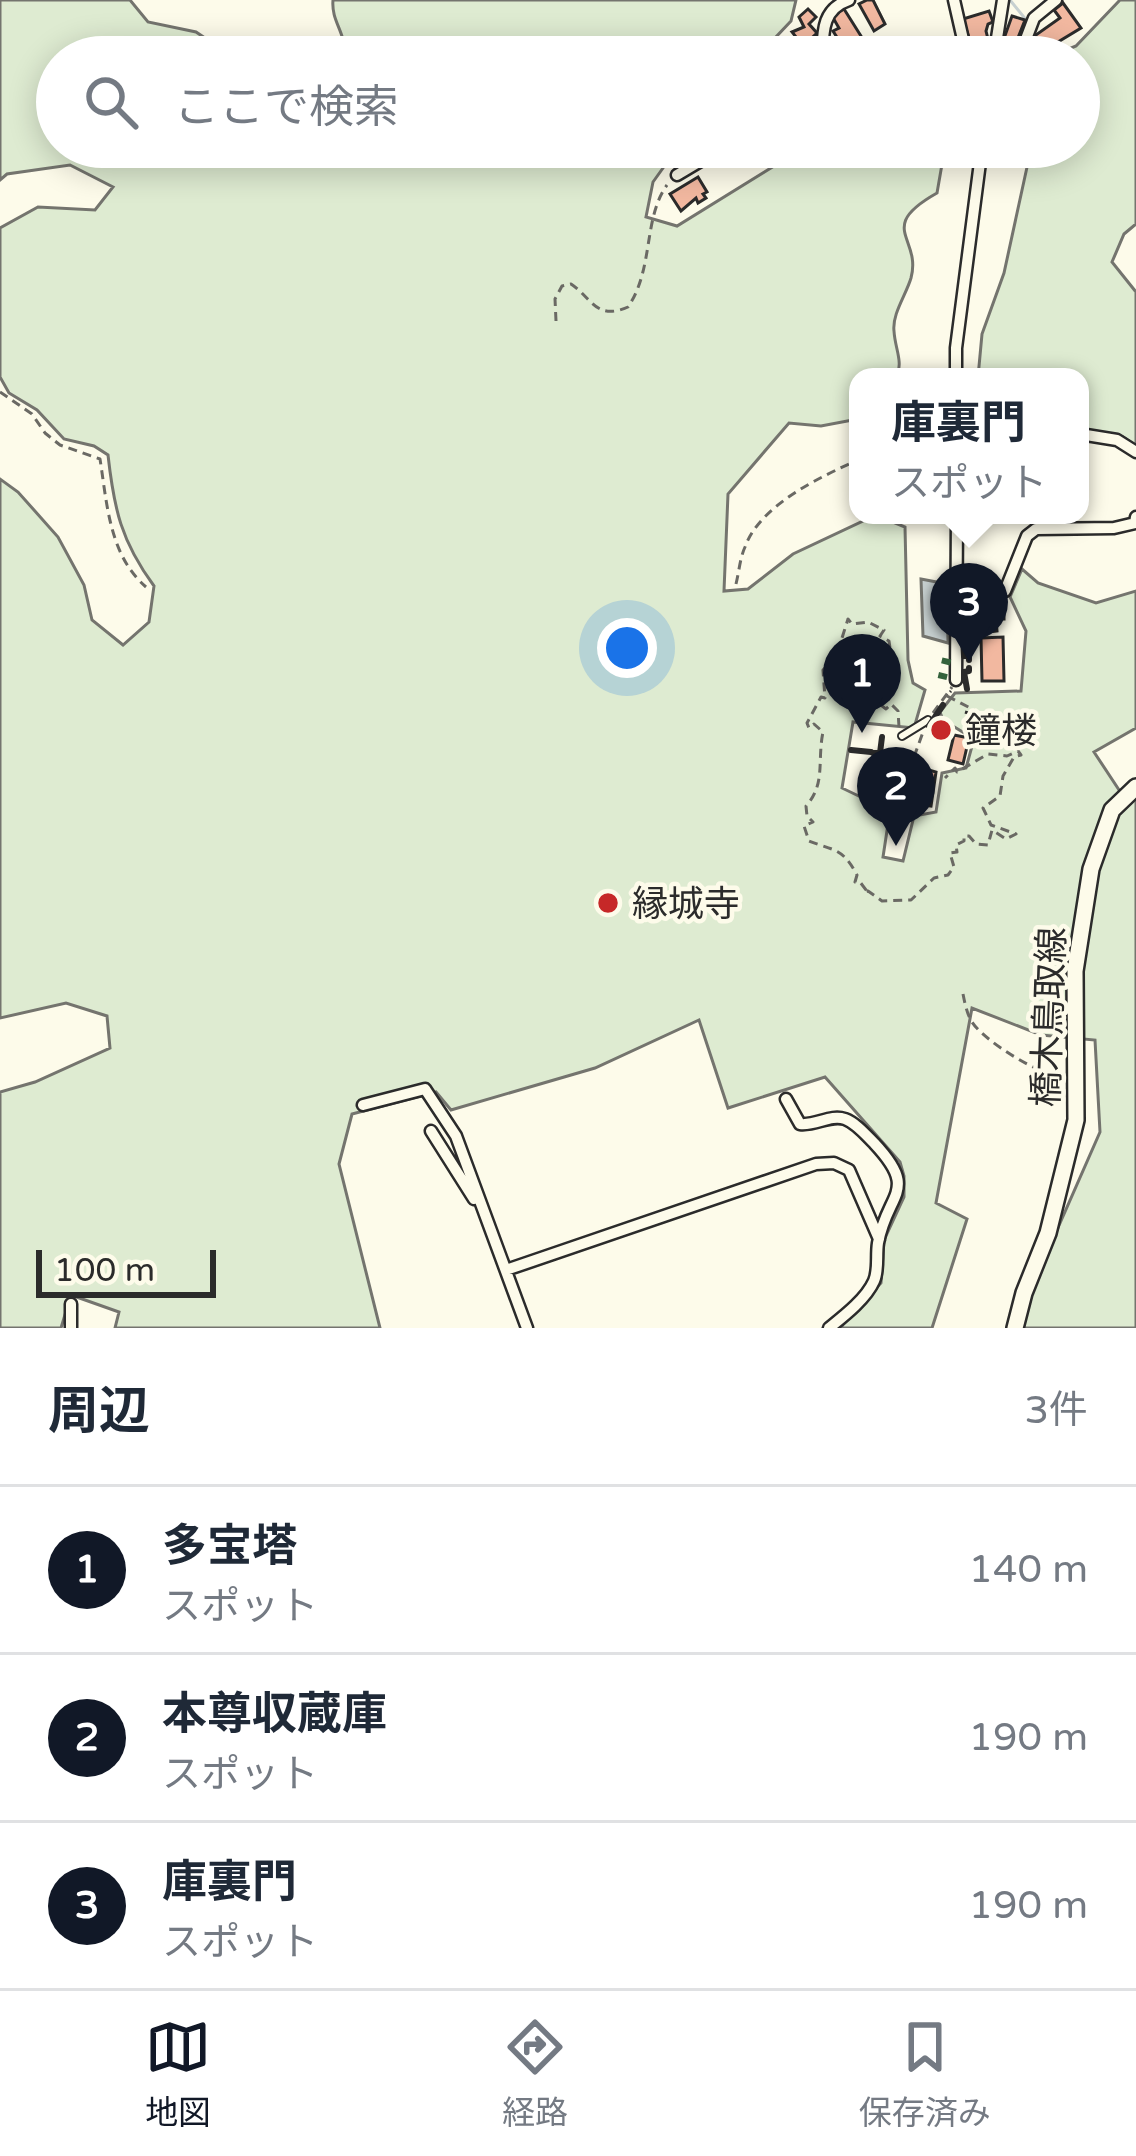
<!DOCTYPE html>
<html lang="ja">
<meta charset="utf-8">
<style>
:root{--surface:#fff;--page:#f2f2f3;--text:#1f2937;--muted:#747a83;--line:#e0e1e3;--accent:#111827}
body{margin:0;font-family:"Varela Round","Noto Sans JP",sans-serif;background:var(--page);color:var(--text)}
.scale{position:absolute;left:36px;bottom:30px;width:180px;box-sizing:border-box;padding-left:12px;border:6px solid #2b2b2b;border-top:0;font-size:33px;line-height:42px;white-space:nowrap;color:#2b2b2b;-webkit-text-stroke:9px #fdfbea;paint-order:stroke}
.you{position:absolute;left:627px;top:648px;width:42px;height:42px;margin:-30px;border:9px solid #fff;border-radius:50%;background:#1a73e8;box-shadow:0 0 0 18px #1a73e833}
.badge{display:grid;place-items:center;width:78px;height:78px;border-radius:50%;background:var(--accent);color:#fff;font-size:39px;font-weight:700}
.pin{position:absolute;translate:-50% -99px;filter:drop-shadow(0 3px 6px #0008)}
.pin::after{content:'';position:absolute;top:63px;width:42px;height:36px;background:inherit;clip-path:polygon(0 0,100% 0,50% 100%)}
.popup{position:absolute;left:849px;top:368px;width:240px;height:156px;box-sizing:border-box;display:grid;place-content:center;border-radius:24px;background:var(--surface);filter:drop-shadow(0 3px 9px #0005);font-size:39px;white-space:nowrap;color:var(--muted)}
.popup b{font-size:45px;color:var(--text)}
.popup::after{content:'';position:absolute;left:50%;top:100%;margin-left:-24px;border:24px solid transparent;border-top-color:var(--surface)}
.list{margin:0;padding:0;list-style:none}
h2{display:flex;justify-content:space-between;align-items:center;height:156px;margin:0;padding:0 48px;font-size:51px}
h2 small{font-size:39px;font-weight:400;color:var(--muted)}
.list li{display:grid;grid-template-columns:78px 1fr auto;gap:36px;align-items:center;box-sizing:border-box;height:168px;padding:0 48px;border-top:3px solid var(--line)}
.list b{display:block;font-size:45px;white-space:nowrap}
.list p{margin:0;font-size:39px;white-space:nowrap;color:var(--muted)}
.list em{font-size:39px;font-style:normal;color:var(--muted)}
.icon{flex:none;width:66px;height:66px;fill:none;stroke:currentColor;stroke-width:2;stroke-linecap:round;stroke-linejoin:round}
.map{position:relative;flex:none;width:1136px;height:1328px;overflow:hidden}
.search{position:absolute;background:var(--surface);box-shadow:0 6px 30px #0003;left:36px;right:36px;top:36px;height:132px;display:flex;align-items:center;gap:30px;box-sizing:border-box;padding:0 42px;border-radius:66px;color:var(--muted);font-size:45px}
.sheet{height:660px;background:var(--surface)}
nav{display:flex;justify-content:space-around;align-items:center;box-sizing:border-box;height:168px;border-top:3px solid var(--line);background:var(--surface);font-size:33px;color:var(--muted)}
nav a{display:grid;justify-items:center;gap:6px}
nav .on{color:var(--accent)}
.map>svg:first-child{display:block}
</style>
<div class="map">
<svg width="1136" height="1328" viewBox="0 0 1136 1328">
<rect width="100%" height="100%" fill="#fdfbea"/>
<!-- green -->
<path fill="#deebd1" stroke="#74746e" stroke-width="3" d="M0 0H130L148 22 196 32 233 57H57V147H678L653 182 646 217 677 226 787 158 843 147H945L937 193C875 228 922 237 911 278 906 295 892 314 894 331 895 349 903 360 897 377H858V419L821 426 789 423 728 494 724 591 748 589 793 554 876 515 905 527 908 660 913 683 925 690 914 728 853 722 842 788 890 811 883 857 903 861 914 816 936 812 942 773 966 768 974 739 943 720 940 712 955 693 1021 691 1026 631 1010 597 1022 569 1038 583 1096 603 1136 591V728L1094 752 1127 802 1136 799V1328H1021L1028 1296 1100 1132 1095 1040 1041 1035 972 1008 936 1203 967 1219 932 1328H840L881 1283 884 1240 904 1197V1176L900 1162 825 1077 728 1108 699 1020 595 1068 451 1110 436 1092 352 1114 339 1164 380 1328H115L119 1312 71 1295 61 1328H0V1092L35 1082 110 1048 107 1016 66 1003 0 1018V479L18 492 58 537 84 585 92 620 123 645 149 622 154 586C121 541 114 509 108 455L94 446 64 439 37 410 9 393 0 377V228L38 207 95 210 113 187 70 165 7 174 0 180Z
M333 0H796L791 21 757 57H344C347 32 331 23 333 0Z
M1120 0H1136V224L1124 234 1112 262 1136 292V446L1123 437 1080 429V377H978L982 334 1004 273 1029 158 1024 147H1079V57H1050L1076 46Z"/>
<!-- water -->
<path fill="#c7d0d0" stroke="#74746e" stroke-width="3" d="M921 579 947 584 948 643 923 636Z"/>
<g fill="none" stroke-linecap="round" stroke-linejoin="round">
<!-- stream -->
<path stroke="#c7d0d0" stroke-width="3" d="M1010 0 1027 21 1019 43"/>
</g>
<!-- building -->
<path fill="#f2b8a0" stroke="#2b2b2b" stroke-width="3" d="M867 0H873L885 24 874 31 859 4Z
M1063 3 1081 28 1043 51 1033 37 1060 18 1054 10Z
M808 9 816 17 809 24 817 33 803 46 792 32 804 27 799 17Z
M844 9 866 44 852 50 845 39 840 42 833 31 839 28 832 16Z
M989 11 993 22 988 24 986 31 990 47 985 49 987 53 975 57 963 19Z
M1012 16 1025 20 1014 48 1002 44Z
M743 147H763L769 156 758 162 755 157 741 166 733 153Z
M698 177 707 192 703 194 706 198 698 203 696 198 681 211 670 194Z
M986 603 1004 606V619H996L997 631 981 633V625H975L974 604Z
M1003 637 1004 681H982L981 638Z
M954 735 969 738 963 764 948 760Z
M905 763 936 772 931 806 886 800 890 766 905 768Z"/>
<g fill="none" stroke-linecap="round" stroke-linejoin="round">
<defs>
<path id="lane" d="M959 630 977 629
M902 736 928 720"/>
<path id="street" d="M954 0 967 57
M799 57H804
M822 57C823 32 822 9 849 0
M994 57 1003 0
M1008 57 1023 47 1034 18 1056 0
M677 175 724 147
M956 377V348L982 147
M1080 434 1117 440 1136 452
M959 592 992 594 1005 591 1027 536 1036 529 1114 528 1135 523 1136 517
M956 680 957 515
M786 1099 800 1124C816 1126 830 1114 845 1119 856 1123 866 1135 874 1143 920 1192 887 1192 878 1243 876 1255 879 1270 874 1281 866 1299 844 1316 829 1328
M363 1105 425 1089 456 1136 527 1328
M431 1131 474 1199
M506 1270 816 1164 834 1163 849 1170 879 1239
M71 1304V1328"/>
<path id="secondary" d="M1015 1328 1024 1293 1048 1233 1076 1120 1075 971 1091 869 1112 810 1136 787"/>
</defs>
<!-- lane casing -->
<use href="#lane" stroke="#2b2b2b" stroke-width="10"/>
<!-- street casing -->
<use href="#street" stroke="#2b2b2b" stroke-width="15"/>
<!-- secondary casing -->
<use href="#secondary" stroke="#2b2b2b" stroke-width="20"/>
<!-- path -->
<path stroke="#6a6964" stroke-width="3" stroke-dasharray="9 6" stroke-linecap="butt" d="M556 321 555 299 562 286 571 284C592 298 596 321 628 307 654 269 643 218 667 185
M0 392 32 414 45 433 60 445 100 459C107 503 109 555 146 587
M736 584C739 572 740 558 745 547 760 505 820 477 858 460
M947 696 976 711
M933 713 952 687
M899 727 898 711 891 704 886 709 878 703V698H881L877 681 881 677 873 656 880 651 879 648H890L889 641 880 636 884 630 868 622 852 624 848 619 836 657 823 670 825 698 821 697 807 723 809 728 814 724 823 732C817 761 826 784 806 806L807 816 813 822 804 826 809 841C834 851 842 847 857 875L855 882H860L869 894 868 891 882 901 911 900 934 878 948 875 954 867 950 853 957 852 956 845 964 841V836H969L976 844 988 845 992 830 1006 839 1016 834 991 825 983 808 1000 796 1003 776 1014 757 1021 755 1018 751 1007 756 988 754 957 772 955 768 945 778
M880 736H882
M872 753V752
M914 757 923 732
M861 783V782
M899 831 902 809
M963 994C965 1004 967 1014 972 1022 984 1041 1042 1077 1064 1077"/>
<!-- lane -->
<use href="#lane" stroke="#fdfbea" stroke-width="6"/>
<!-- street -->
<use href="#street" stroke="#fdfbea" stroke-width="10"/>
<!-- secondary -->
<use href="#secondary" stroke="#fdfbea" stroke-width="15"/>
<!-- hedge -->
<path stroke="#34623c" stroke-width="9" stroke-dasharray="6 9" stroke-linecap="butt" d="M942 679 947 658"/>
<!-- fence -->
<path stroke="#2b2b2b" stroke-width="3" stroke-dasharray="15 6" stroke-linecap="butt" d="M950 692 951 691
M965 712 971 714"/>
<!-- wall -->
<path stroke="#2b2b2b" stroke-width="6" d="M969 660V656H964L963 634H974
M967 689 964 672 969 671V668
M929 726 943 705
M851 750 871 752
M873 753H880L882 737"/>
</g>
<!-- markers -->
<g fill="#c62828" stroke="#fdfbea" stroke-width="4.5">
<circle cx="941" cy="730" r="12"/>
<circle cx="608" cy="903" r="12"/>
</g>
<g text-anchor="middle" stroke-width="9" stroke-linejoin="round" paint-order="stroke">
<!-- poi labels -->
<g font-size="36" fill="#2b2b2b" stroke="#fdfbea" text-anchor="start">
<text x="965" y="743">鐘楼</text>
<text x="632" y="916">縁城寺</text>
</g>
<!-- street labels -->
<g font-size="36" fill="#2b2b2b" stroke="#fdfbea">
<text transform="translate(1048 1017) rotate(-88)" y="13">橋木鳥取線</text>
</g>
</g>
</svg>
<div class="scale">100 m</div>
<div class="you"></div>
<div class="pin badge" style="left:862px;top:733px">1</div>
<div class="pin badge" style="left:896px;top:846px">2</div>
<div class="pin badge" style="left:969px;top:662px">3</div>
<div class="popup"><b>庫裏門</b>スポット</div>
<div class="search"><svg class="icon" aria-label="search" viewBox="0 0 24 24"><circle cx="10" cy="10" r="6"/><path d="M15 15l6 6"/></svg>ここで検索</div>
</div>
<section class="sheet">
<h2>周辺<small>3件</small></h2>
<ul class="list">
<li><span class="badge">1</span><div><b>多宝塔</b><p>スポット</p></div><em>140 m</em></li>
<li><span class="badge">2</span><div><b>本尊収蔵庫</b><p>スポット</p></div><em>190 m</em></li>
<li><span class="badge">3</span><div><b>庫裏門</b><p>スポット</p></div><em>190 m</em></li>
</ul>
</section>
<nav>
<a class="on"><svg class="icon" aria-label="map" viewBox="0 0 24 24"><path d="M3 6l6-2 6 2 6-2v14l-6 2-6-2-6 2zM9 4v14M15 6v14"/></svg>地図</a>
<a><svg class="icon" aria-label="directions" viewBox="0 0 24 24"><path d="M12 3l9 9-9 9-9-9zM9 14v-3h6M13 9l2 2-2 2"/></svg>経路</a>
<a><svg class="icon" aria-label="saved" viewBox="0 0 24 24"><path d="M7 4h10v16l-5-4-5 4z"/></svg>保存済み</a>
</nav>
